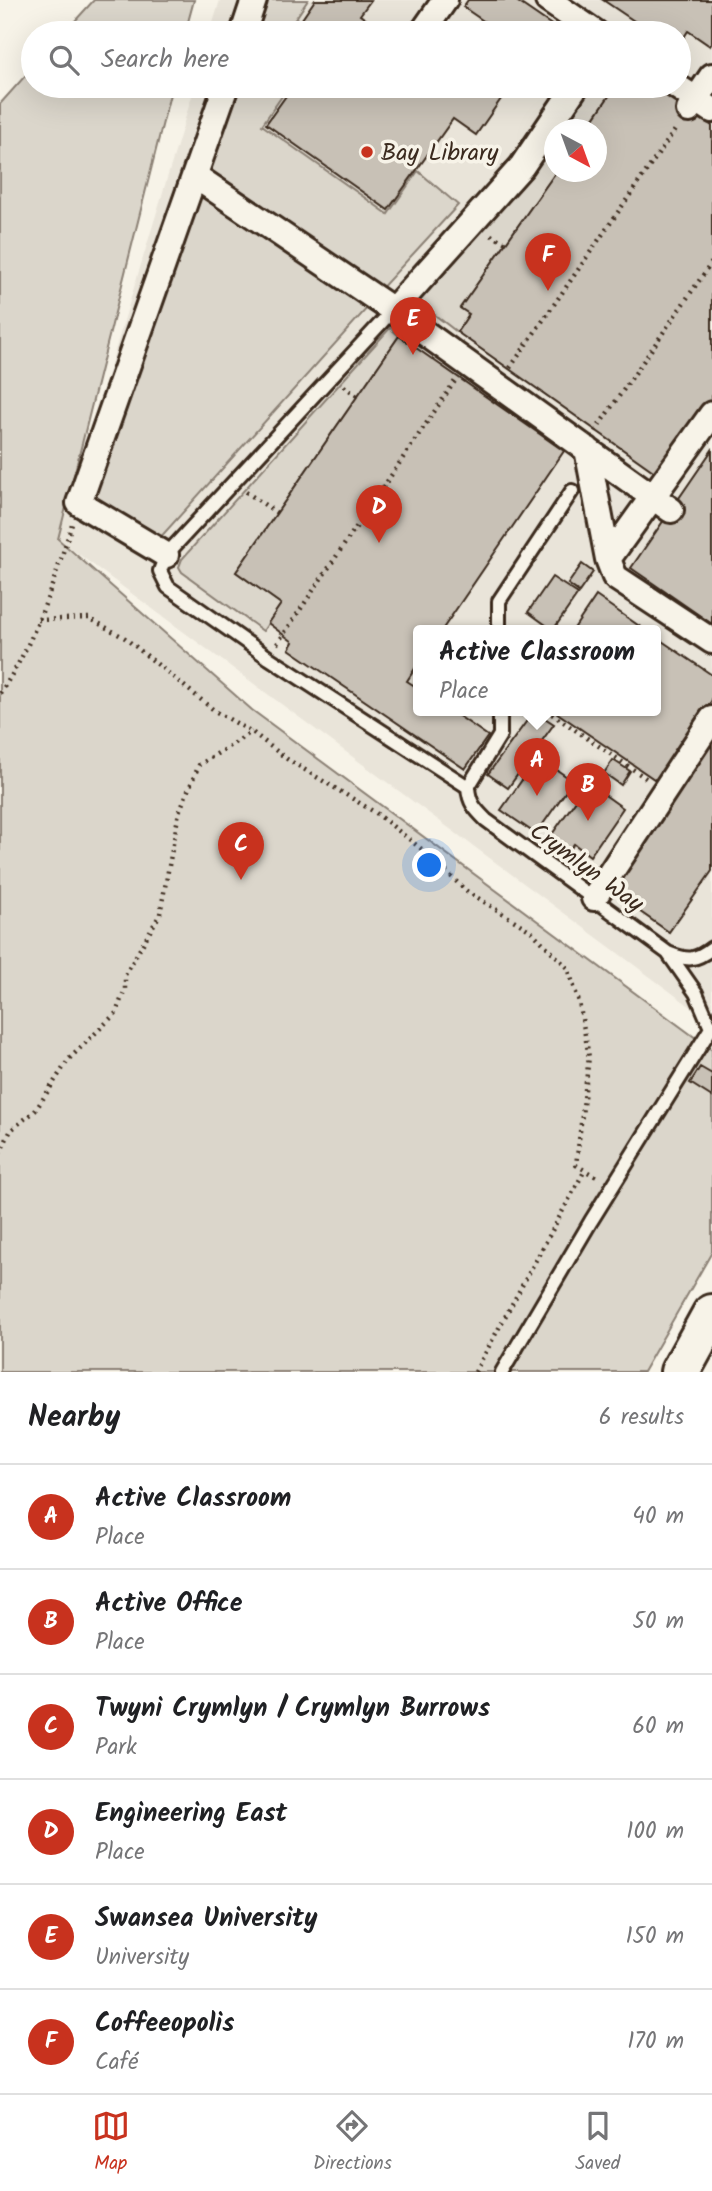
<!DOCTYPE html>
<meta charset="utf-8">
<style>
:root{--surface:#fff;--page:#f6f6f6;--text:#202124;--muted:#757577;--line:#e0e0e0;--accent:#c8321e}
body{margin:0;font-family:Kalam,sans-serif;background:var(--page);color:var(--text)}
.compass{position:absolute;left:544px;top:119px;width:63px;height:63px;border-radius:50%;background:var(--surface);box-shadow:0 7px 28px #0002;rotate:139deg}
.you{position:absolute;left:430px;top:866px;width:24px;height:24px;margin:-18px;border:5px solid #fff;border-radius:50%;background:#1a73e8;box-shadow:0 0 0 10px #1a73e833}
.badge{display:grid;place-items:center;width:46px;height:46px;border-radius:50%;background:var(--accent);color:#fff;font-size:23px;font-weight:700}
.pin{position:absolute;translate:-50% -58px;filter:drop-shadow(0 2px 4px #0008)}
.pin::after{content:'';position:absolute;top:37px;width:24px;height:21px;background:inherit;clip-path:polygon(0 0,100% 0,50% 100%)}
.popup{position:absolute;left:413px;top:625px;width:248px;height:91px;box-sizing:border-box;display:grid;place-content:center;border-radius:7px;background:var(--surface);filter:drop-shadow(0 2px 5px #0005);font-size:23px;white-space:nowrap;color:var(--muted)}
.popup b{font-size:26px;color:var(--text)}
.popup::after{content:'';position:absolute;left:50%;top:100%;margin-left:-14px;border:14px solid transparent;border-top-color:var(--surface)}
.list{margin:0;padding:0;list-style:none}
h2{display:flex;justify-content:space-between;align-items:center;height:91px;margin:0;padding:0 28px;font-size:30px}
h2 small{font-size:23px;font-weight:400;color:var(--muted)}
.list li{display:grid;grid-template-columns:46px 1fr auto;gap:21px;align-items:center;box-sizing:border-box;height:105px;padding:0 28px;border-top:2px solid var(--line)}
.list b{display:block;font-size:26px;white-space:nowrap}
.list p{margin:0;font-size:23px;white-space:nowrap;color:var(--muted)}
.list em{font-size:23px;font-style:normal;color:var(--muted)}
.icon{flex:none;width:38px;height:38px;fill:none;stroke:currentColor;stroke-width:2;stroke-linecap:round;stroke-linejoin:round}
.map{position:relative;flex:none;width:712px;height:1372px;overflow:hidden}
.search{position:absolute;background:var(--surface);box-shadow:0 7px 28px #0002;left:21px;right:21px;top:21px;height:77px;display:flex;align-items:center;gap:18px;box-sizing:border-box;padding:0 24px;border-radius:38px;color:var(--muted);font-size:26px}
.sheet{height:721px;background:var(--surface)}
nav{display:flex;justify-content:space-around;align-items:center;box-sizing:border-box;height:98px;border-top:2px solid var(--line);background:var(--surface);font-size:19px;color:var(--muted)}
nav a{display:grid;justify-items:center;gap:4px}
nav .on{color:var(--accent)}
.map>svg:first-child{display:block}
</style>
<div class="map">
<svg width="712" height="1372" viewBox="0 0 712 1372">
<rect width="100%" height="100%" fill="#f7f3e8"/>
<filter id="ink" filterUnits="userSpaceOnUse"><feTurbulence type="fractalNoise" baseFrequency=".0143" numOctaves="2"/><feDisplacementMap in="SourceGraphic" scale="14" xChannelSelector="R" yChannelSelector="G"/><feConvolveMatrix kernelMatrix="1 2 1 2 8 2 1 2 1" color-interpolation-filters="sRGB"/></filter>
<g filter="url(#ink)">
<!-- built -->
<path fill="#e9e4d9" fill-rule="evenodd" d="M220 0H712V1029L691 1007 58 539 195 86H679V33H210ZM554 130H596V172H554ZM418 630H656V710H418Z"/>
<!-- green -->
<path fill="#dbd6cb" stroke="#8b8074" stroke-width="2" d="M94 0H194L185 33H64Z
M258 0H308L294 21 312 33H247Z
M33 67V86H172L58 539 252 710 712 1050V1252L643 1372H0V104Z
M229 86H289L262 125 388 214 418 171 458 205 379 291 201 170Z
M592 86H616L586 129 559 130Z
M554 135 556 172 460 308 469 314 457 332 413 298Z
M196 184 369 306 158 540 89 498Z
M390 328 399 336 236 572 281 604 263 631 182 572 179 567 182 559Z"/>
<!-- building -->
<path fill="#c8c1b6" stroke="#3b2a1e" stroke-width="2" d="M315 0H371L360 15 385 33H322L302 19Z
M468 0H515L553 26 548 33H501L463 7Z
M603 0H712V43L710 46 688 31 679 45V33H652Z
M293 86H460L463 88 465 86H510L476 135 453 119 388 210 266 124Z
M616 86H655L712 126V399L659 475 457 332 469 314 460 308 556 172H596V130H586Z
M399 336 564 451 442 630H418V664L407 681 418 688V710H450L488 736 465 769 289 649 293 642 268 623 281 604 236 572Z
M712 450V624L631 568Z
M582 564 593 572 579 592 568 584Z
M552 577 578 594 553 630 528 612Z
M596 596 645 630H573Z
M656 637 712 675V700L657 781 553 710H656Z
M534 711 554 724 508 788 488 774Z
M712 736V871L669 932 606 888Z
M538 757 573 781 536 834 501 810Z
M613 760 630 771 621 785 604 773Z
M588 783 623 808 590 856 574 844 567 853 548 840Z
M700 1067 712 1074V1097L690 1083Z"/>
<g fill="none" stroke-linecap="round" stroke-linejoin="round">
<defs>
<path id="lane" d="M393 310 166 555 160 571 168 587 269 658 468 787C469 803 475 809 486 820L668 953C688 961 695 961 712 948
M499 630V601L572 491
M468 787 500 735V710
M502 1372 591 1221 711 1028 696 993 668 953"/>
<path id="street" d="M548 0 596 33
M243 33 254 0
M422 33 445 0
M676 86 712 110
M689 110 712 76
M195 176 393 310 671 510
M393 310 522 166 576 86
M587 449 608 559 615 577 712 641
M166 555 79 503 226 86
M608 559 712 414
M594 898 712 719"/>
<path id="highway" d="M680 1372 712 1314"/>
</defs>
<!-- lane casing -->
<use href="#lane" stroke="#3b2a1e" stroke-width="18"/>
<!-- street casing -->
<use href="#street" stroke="#3b2a1e" stroke-width="30"/>
<!-- highway casing -->
<use href="#highway" stroke="#3b2a1e" stroke-width="44"/>
<!-- path -->
<path stroke="#3b2a1e" stroke-width="4.5" stroke-dasharray="2 5" stroke-linecap="butt" d="M491 235 506 243
M510 368 677 127
M344 386 357 396
M595 431 712 262
M246 492 277 513
M38 620 89 618 125 638 215 711 252 732 287 759 376 813 429 855 465 890 531 931 568 968 579 1002 589 1057 576 1165 600 1179
M277 644 455 381
M0 693C35 643 54 581 72 524
M546 710 647 779
M0 1153 11 1130 35 1111 69 1059 116 1013 125 989V975L160 914 179 812 199 765 252 732
M475 1372 585 1170"/>
<!-- lane -->
<use href="#lane" stroke="#f7f3e8" stroke-width="12"/>
<!-- street -->
<use href="#street" stroke="#f7f3e8" stroke-width="24"/>
<!-- highway -->
<use href="#highway" stroke="#f7f3e8" stroke-width="38"/>
</g>
</g>
<!-- markers -->
<circle fill="#c8321e" stroke="#f7f3e8" stroke-width="2.5" cx="367" cy="152" r="7"/>
<g text-anchor="middle" stroke-width="7" stroke-linejoin="round" paint-order="stroke">
<!-- poi labels -->
<g font-size="24" fill="#3b2a1e" stroke="#f7f3e8" text-anchor="start">
<text x="381" y="160">Bay Library</text>
</g>
<!-- street labels -->
<g font-size="24" fill="#3b2a1e" stroke="#f7f3e8">
<text transform="translate(587 867) rotate(36)" y="8">Crymlyn Way</text>
</g>
</g>
</svg>
<svg class="compass" viewBox="-18 -18 36 36"><path d="M0-13l5 13h-10z" fill="#e53935"/><path d="M0 13l5-13h-10z" fill="#757577"/></svg>
<div class="you"></div>
<div class="pin badge" style="left:537px;top:796px">A</div>
<div class="popup"><b>Active Classroom</b>Place</div>
<div class="pin badge" style="left:588px;top:821px">B</div>
<div class="pin badge" style="left:241px;top:880px">C</div>
<div class="pin badge" style="left:379px;top:543px">D</div>
<div class="pin badge" style="left:413px;top:355px">E</div>
<div class="pin badge" style="left:548px;top:291px">F</div>
<div class="search"><svg class="icon" aria-label="search" viewBox="0 0 24 24"><circle cx="10" cy="10" r="6"/><path d="M15 15l6 6"/></svg>Search here</div>
</div>
<section class="sheet">
<h2>Nearby<small>6 results</small></h2>
<ul class="list">
<li><span class="badge">A</span><div><b>Active Classroom</b><p>Place</p></div><em>40 m</em></li>
<li><span class="badge">B</span><div><b>Active Office</b><p>Place</p></div><em>50 m</em></li>
<li><span class="badge">C</span><div><b>Twyni Crymlyn / Crymlyn Burrows</b><p>Park</p></div><em>60 m</em></li>
<li><span class="badge">D</span><div><b>Engineering East</b><p>Place</p></div><em>100 m</em></li>
<li><span class="badge">E</span><div><b>Swansea University</b><p>University</p></div><em>150 m</em></li>
<li><span class="badge">F</span><div><b>Coffeeopolis</b><p>Café</p></div><em>170 m</em></li>
</ul>
</section>
<nav>
<a class="on"><svg class="icon" aria-label="map" viewBox="0 0 24 24"><path d="M3 6l6-2 6 2 6-2v14l-6 2-6-2-6 2zM9 4v14M15 6v14"/></svg>Map</a>
<a><svg class="icon" aria-label="directions" viewBox="0 0 24 24"><path d="M12 3l9 9-9 9-9-9zM9 14v-3h6M13 9l2 2-2 2"/></svg>Directions</a>
<a><svg class="icon" aria-label="saved" viewBox="0 0 24 24"><path d="M7 4h10v16l-5-4-5 4z"/></svg>Saved</a>
</nav>
